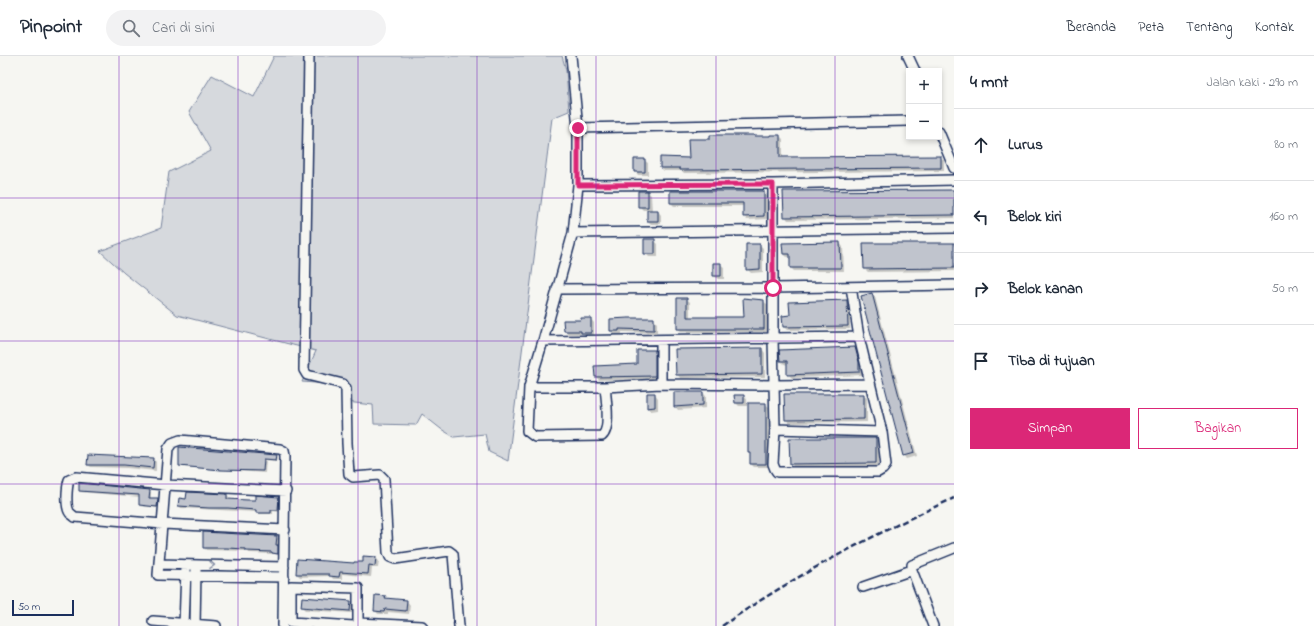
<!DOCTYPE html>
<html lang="id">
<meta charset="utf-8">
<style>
:root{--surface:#fff;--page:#f2f2f3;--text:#1f2937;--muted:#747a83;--line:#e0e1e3;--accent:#db2777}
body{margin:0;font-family:"Indie Flower",sans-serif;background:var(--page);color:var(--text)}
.controls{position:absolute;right:12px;top:12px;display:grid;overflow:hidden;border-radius:0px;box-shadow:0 2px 6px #0003}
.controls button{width:36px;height:36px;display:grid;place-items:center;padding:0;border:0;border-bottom:1px solid var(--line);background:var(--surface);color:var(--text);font:20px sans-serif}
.scale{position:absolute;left:12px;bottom:10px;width:62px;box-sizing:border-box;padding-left:4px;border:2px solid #1b2f5e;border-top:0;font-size:11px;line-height:14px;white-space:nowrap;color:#1b2f5e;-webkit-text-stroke:3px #f6f6f2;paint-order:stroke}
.stop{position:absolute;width:12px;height:12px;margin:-9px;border:3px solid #db2777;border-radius:50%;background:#fff}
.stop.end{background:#db2777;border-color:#fff;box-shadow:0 1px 4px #0008}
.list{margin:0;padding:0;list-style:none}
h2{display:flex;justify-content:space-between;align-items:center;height:52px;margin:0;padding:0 16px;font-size:17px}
h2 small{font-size:13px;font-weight:400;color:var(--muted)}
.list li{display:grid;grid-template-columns:26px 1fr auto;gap:12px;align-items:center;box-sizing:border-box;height:72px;padding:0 16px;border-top:1px solid var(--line)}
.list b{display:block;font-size:15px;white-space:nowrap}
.list em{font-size:13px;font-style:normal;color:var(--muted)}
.actions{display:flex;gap:8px;padding:12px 16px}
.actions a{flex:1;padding:9px 0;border:1px solid var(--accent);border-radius:0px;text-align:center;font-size:14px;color:var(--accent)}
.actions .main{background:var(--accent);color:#fff}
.icon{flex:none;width:22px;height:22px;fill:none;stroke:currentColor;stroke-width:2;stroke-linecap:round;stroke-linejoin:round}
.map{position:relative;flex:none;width:954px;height:570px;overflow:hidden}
header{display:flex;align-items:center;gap:24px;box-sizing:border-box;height:56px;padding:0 20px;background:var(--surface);border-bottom:1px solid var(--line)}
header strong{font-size:19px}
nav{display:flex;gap:22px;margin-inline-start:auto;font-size:14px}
.search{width:280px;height:36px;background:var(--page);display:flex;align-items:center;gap:10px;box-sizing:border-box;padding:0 14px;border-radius:22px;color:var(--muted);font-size:15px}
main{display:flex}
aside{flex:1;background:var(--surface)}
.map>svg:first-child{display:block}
</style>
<header>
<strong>Pinpoint</strong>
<div class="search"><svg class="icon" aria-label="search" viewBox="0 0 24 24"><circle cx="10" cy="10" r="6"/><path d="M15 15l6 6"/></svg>Cari di sini</div>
<nav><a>Beranda</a><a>Peta</a><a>Tentang</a><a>Kontak</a></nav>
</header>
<main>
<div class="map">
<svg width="954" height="570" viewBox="0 0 954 570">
<rect width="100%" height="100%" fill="#f6f6f2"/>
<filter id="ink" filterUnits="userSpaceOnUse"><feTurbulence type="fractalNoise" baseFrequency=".025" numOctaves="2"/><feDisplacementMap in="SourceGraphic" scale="8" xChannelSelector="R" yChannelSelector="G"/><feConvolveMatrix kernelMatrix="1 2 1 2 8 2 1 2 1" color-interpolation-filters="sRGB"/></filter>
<g filter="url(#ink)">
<!-- green -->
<path fill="#d6d9dd" stroke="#78849e" d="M274 0H562L566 14 569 55 552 62 508 405 489 396 485 378 454 381 441 373 422 358 416 369 374 368 373 349 346 346 342 329 302 326 316 295 177 259 124 217 100 195 161 172 169 116 211 95 189 56 212 19 254 41Z"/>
<!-- shadow -->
<path fill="#0003" d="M780 80 783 83V102L940 101 944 104V115L684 117 682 115H664L661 112Z
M644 104 648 107V119H638L635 115Z
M954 135V162L788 164 785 160Z
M648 136 651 139 652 155H658L661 159V168H651L648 165V154H643L639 150Z
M764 136 767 139V163L747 164 744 160V150H674L671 147Z
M654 184 658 188V201H649L645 197Z
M840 187 843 191 844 215H794L791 212V201H787L784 198Z
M954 188V215L868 216 865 213Z
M760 189 763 192V216L751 217 747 213Z
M720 208 724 211V223H718L714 220Z
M872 238 875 241 917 400 907 403 904 399Z
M687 243 690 246V262H745L763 245 767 248V276H682L678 273Z
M846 245 850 248V273L787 274 784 271Z
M591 263 594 267V280H585L583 278H568L565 274 582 265Z
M653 263 657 267V277L622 276V278H614L611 275Z
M855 292 858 295 862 310V319L792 322 788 318V309L784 308 780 304Z
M762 293 765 297V321L680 322 677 318Z
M655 295 658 299V323L599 324 596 321 595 311 638 309Z
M703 337 706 340V352L678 354 675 350Z
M655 338 658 342V354L651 355 648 351Z
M863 339 867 342V366L789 367 786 363Z
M735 340H743L747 343V350H739L736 347Z
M765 348 769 351V411H754L751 408V398L749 396Z
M876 383 879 386V410L794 411 791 408Z
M276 400 278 401 277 405 266 404 265 417 182 411 180 410Z
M154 403 156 406V415L127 412 91 411 88 409Z
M80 434 149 435 151 436V443H157L159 445V452L141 450 140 449V441L81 436Z
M227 439 229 441V444L248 445 278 442 280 444V456L273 455V458H259L256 456 181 452 179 450 187 444Z
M276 481 279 483 278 490 280 492V499L274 498 249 497 248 495 206 494 204 491Z
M376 502 379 505 378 512H372L371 521 342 518V523H333L331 520 300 521 297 518 364 507Z
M385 541 388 543 407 545 410 549 409 558 388 556V558H378L375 554Z
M350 546 353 548 352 557 305 554 302 551Z"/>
<!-- building -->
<path fill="#c0c4cd" stroke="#1b2f5e" d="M710 79H754V80H770V79H780V101L941 100V112L680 114V112H660V101L689 102 688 83H710Z
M634 103H645V116H634Z
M954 134V159L784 161 783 135Z
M638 135H648V151H638Z
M670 135H764V160L743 161V147H670Z
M647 154H658V165H647Z
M644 183H655V198H644Z
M840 186 841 212H790V198H783L782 187Z
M863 187H954V212L864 213Z
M746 188H760V213L746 214Z
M713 207H721V220H713Z
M872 237 914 397 903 400 861 240Z
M677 242H687V261H744L743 242 764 244V273H677Z
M847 244 848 270 783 271 782 260 790 259 789 246Z
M581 262H591V277H581V275H564L563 264H581Z
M628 262H654V274L619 273V275H610V263Z
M855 291 859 306V316L787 319V305H780L779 294Z
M762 292V318L676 319 675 293Z
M637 294H655V320L595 321 594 310 637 308Z
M674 336H703V349L674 351Z
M647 337H655V351L647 352Z
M784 338H864V363L785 364Z
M734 339H744V347H735Z
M748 347H766V408H750V397H748Z
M789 382H876V407L790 408Z
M179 391 277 399 276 404 264 403 263 415 221 414 179 410Z
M88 399 154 402 153 412 124 409H87Z
M79 427 150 434 149 442H158L157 451 139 449V439L79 435Z
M187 436 227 438V443L248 444H255V439L279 441 278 454H271V457H256V454L228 452H209L178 450 179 442 186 443Z
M203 476 277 480 276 489H278V498L272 497V496L246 495V493L227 492H203Z
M363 500 376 501 375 510 369 509 368 518 340 516 339 521 329 520V518H296L297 503 354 507V506H363Z
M375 539 386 540 385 542 407 544 406 555 385 553 384 556 374 555Z
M302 541 351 545 350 555 301 551Z"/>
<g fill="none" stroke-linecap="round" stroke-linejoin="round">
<defs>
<path id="street" d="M309 0 304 314 307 319 343 328 346 333 347 387 349 418 353 421 380 419 384 423 388 496 390 501 395 503 449 495 453 498 459 570
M571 0 578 72V129L573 177 543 285 529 331 527 375 535 381 602 380C611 373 606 342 605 331
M908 0 915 15
M578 72 909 65
M939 76 954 112
M773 128V282L775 373 773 408 775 413 777 416H878L883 413 886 409 882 376 859 281 851 231
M578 129 773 128 954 124
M573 177 954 172
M557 233 773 232 954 229
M543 285 859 281
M661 328V285
M529 331H605L661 328 775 329 870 328
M775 373 882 376
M285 474 163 468 75 461C74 460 71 458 70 457 65 451 67 431 69 424L76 421 166 429 286 435
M159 508 284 511
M863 531 912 514
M153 565 216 570
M358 567 422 570
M184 570 186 513
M195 570 196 514
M283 570 285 400 284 395 280 393 180 384 172 387 168 393 158 519 284 521
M354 570 291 566V530L358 532V570
M933 570 912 514V509L954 492"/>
</defs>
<!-- street casing -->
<use href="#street" stroke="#1b2f5e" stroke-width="12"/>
<!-- street -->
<use href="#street" stroke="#f6f6f2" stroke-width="9"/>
<!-- rail -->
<path stroke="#1b2f5e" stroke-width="2.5" stroke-dasharray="6 3" stroke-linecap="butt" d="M722 570C795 519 873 479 954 442"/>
</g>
<!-- one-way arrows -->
<defs><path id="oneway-chevron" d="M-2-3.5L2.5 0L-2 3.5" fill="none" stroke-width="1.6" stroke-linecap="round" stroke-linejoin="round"/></defs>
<use stroke="#8892a8" href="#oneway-chevron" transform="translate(212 509) rotate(1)"/>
</g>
<g fill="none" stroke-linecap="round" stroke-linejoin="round" filter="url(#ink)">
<!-- route -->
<path stroke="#db2777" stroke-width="5" d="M578 72V129L773 128V232"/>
</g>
<!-- grid -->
<path fill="none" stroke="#7b2cbf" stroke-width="1" stroke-opacity="0.55" d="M119 0V570M238 0V570M358 0V570M477 0V570M596 0V570M716 0V570M835 0V570M0 142H954M0 285H954M0 428H954"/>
</svg>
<div class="controls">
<button>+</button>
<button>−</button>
</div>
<div class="scale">50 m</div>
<div class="stop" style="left:773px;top:232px"></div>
<div class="stop end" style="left:578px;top:72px"></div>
</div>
<aside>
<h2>4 mnt<small>Jalan kaki · 290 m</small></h2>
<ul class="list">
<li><svg class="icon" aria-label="ahead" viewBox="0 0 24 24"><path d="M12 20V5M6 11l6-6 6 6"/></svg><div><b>Lurus</b></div><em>80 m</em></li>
<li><svg class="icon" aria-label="left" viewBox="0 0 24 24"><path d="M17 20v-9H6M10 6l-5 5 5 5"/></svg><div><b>Belok kiri</b></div><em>160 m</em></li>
<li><svg class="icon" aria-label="right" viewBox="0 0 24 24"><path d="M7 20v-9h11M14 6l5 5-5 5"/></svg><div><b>Belok kanan</b></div><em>50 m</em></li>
<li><svg class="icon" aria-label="arrive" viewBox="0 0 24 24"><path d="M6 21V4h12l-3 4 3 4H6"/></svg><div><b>Tiba di tujuan</b></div></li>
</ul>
<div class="actions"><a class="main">Simpan</a><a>Bagikan</a></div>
</aside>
</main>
